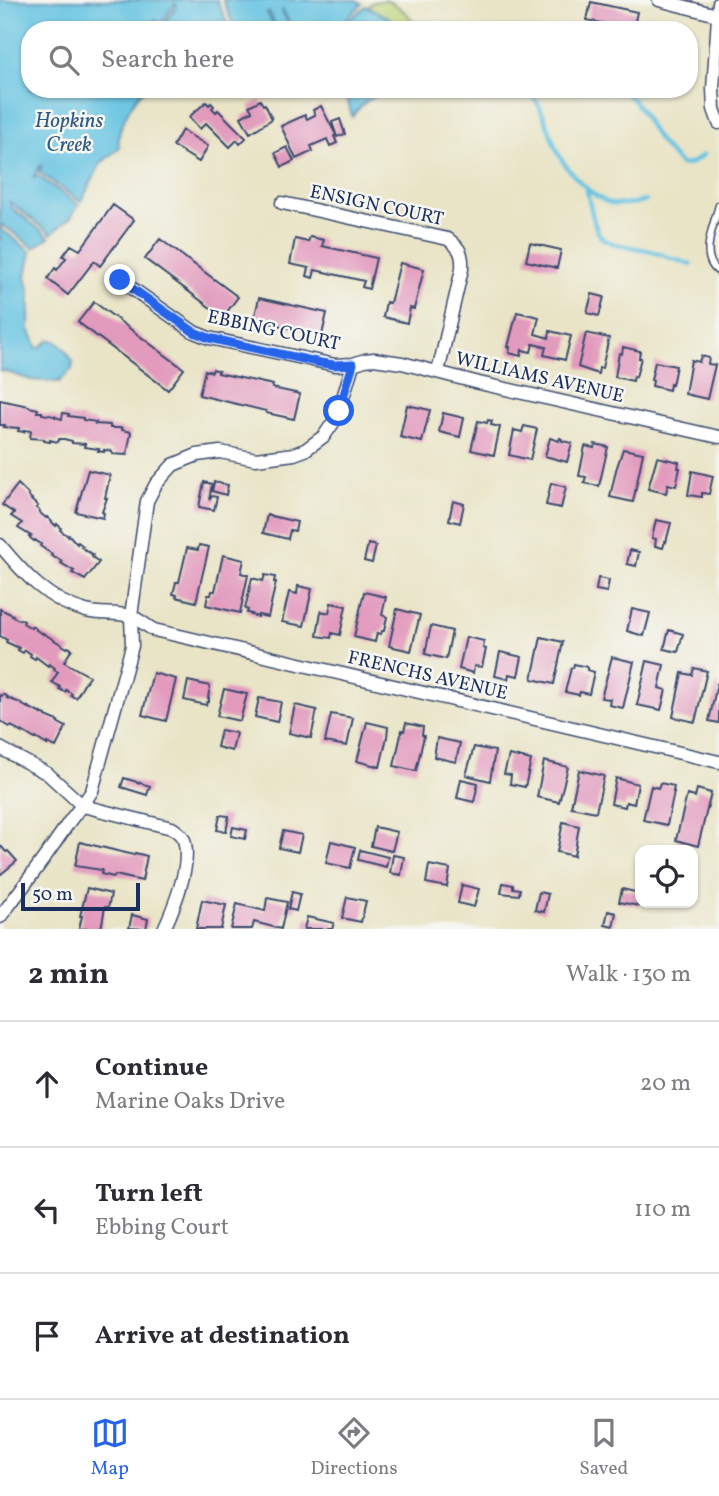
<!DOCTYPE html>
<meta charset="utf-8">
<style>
:root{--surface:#fff;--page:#f7f7f7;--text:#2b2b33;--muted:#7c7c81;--line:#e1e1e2;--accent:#2563eb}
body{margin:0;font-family:Vollkorn,serif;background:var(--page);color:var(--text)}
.controls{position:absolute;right:21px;bottom:21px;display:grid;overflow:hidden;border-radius:14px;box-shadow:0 2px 5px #0004}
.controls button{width:63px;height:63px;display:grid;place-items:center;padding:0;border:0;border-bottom:2px solid var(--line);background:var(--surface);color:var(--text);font:35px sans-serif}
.scale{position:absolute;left:21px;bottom:18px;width:119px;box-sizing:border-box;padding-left:7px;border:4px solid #1b2f5e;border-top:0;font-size:19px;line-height:24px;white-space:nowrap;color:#1b2f5e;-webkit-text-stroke:5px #f6f6f2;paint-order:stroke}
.stop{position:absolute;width:21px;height:21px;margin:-16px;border:5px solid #2563eb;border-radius:50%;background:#fff}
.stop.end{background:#2563eb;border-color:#fff;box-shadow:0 2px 7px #0008}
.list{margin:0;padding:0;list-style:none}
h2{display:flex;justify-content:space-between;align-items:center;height:91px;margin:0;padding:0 28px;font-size:30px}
h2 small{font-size:23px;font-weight:400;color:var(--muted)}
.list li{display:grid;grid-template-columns:46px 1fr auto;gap:21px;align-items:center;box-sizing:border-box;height:126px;padding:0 28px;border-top:2px solid var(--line)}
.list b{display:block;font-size:26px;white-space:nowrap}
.list p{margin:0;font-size:23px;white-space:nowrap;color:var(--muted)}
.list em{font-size:23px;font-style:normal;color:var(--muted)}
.icon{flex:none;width:38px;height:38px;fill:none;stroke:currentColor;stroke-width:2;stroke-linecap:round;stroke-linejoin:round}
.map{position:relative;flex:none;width:719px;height:929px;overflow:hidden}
.search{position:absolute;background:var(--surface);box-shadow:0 2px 5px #0004;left:21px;right:21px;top:21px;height:77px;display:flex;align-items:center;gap:18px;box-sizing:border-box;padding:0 24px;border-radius:28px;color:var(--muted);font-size:26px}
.sheet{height:469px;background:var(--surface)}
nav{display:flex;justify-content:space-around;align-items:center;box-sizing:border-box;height:98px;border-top:2px solid var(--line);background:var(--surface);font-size:19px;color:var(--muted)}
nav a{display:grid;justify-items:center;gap:4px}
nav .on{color:var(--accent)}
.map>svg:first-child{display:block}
</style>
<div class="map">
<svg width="719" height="929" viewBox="0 0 719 929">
<rect width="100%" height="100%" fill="#f6f6f2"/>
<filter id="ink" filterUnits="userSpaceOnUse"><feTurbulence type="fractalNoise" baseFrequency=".0143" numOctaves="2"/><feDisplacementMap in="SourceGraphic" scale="14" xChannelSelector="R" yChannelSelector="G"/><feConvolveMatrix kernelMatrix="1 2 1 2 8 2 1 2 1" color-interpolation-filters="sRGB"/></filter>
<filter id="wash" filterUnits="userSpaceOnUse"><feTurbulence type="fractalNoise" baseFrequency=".00686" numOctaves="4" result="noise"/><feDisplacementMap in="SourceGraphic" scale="28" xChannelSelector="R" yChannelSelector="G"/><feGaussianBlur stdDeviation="1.57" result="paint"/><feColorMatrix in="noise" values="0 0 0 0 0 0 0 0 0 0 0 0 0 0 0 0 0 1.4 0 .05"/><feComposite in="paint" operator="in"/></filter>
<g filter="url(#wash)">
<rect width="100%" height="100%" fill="#e9e4c6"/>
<!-- green -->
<path fill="#bbd378" stroke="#6b816b" stroke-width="2" d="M385 0C401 5 411 18 421 30H393L391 19 368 7 373 2Z"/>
<!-- water -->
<path fill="#63c2e1" stroke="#3f78a0" stroke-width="2" d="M0 0H217L230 30H159L177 6 175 4 161 23 153 19 160 24 156 30H127L124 27 122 30H30V89H145C134 98 121 122 119 136 118 140 119 144 119 148L101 163 81 202 39 172 42 166H40L33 177 35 178 37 175 79 205 70 218 51 234 10 202 11 207 49 237 34 248 3 225 0 228 31 252 26 276 30 294 29 329 37 348H40C42 346 46 341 50 340 59 339 69 355 73 362L72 369 59 382 31 380 4 371H0Z
M223 0H355L362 4 347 18 349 20 366 6 391 19 393 30H293L283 10 282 11 291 30H278L269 12 267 13 276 30H235Z
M334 89H390C384 94 380 94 374 97 364 101 358 109 352 117L347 98Z"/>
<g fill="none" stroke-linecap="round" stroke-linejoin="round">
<!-- stream -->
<path stroke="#63c2e1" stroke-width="4.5" d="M526 89C544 105 548 132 558 153 566 170 595 201 614 204 625 205 636 203 646 201
M619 89C639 100 645 120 657 138 663 147 672 156 680 164 689 167 696 160 703 155
M585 186C591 200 592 228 602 238 612 246 637 247 650 251 664 255 677 261 691 264"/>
</g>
<g id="blocks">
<!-- building -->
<path fill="#e29abd" d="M591 2 637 12 633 30 587 20Z
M260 100 263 105 265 104 272 119 250 133 241 117 252 111 249 106Z
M206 102 209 105 211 103 214 106 212 108 216 112 218 110 246 138 240 144 237 140 230 147 206 123 200 129 189 117Z
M321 106 336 135 334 136 337 143 330 146 327 139 311 146 313 151 296 159 281 126 305 115 307 119 315 115 313 110Z
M340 119 345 134 337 137 332 122Z
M182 130 208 146 199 162 173 146Z
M287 147 294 161 282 167 275 153Z
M113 205 134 220 100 266 94 261 68 295 49 280 48 278 55 268 57 270 66 258 63 256 71 245 80 250Z
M310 237 324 240 322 246 376 258 369 289 362 287 364 281 315 270 313 278 307 276 309 268 290 264 295 239 308 242Z
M160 239 238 297 223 317 145 259Z
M530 243 561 250 557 268 526 261Z
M400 263 424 269 414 309 410 308 407 323 383 317 386 302 390 303Z
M592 294 604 297 599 316 587 313Z
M259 298 327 313 322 335 254 320Z
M94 302 184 369 168 390 78 322Z
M517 312 539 317 535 334 549 338 550 331 571 336 565 360 544 355 546 347 533 344 531 352 522 350 521 356 509 353 510 347H508Z
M586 333 609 338 602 368H599L598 374 578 367Z
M623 347 640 351 639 358H641L636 377 634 376 633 381 615 377 619 353 622 354Z
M701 356 709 358 708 364 715 365 707 399 685 394 691 360 699 362Z
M655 362 676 366 672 385 670 384 669 390 652 386 653 381 651 380Z
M213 369 219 371 218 373 273 385 272 388 300 394 294 419 266 413V411L199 395 205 370 212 372Z
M0 400 29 406V407L38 409 37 412H42V414L55 416V417L62 419 63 413 69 414 68 416 83 418V420L96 422 95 424 110 425V428H122V430L131 432 127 455 112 454V451L104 450V452L98 451 99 449 84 447 85 444 72 443V441L64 439H59L58 442 50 440V442L44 441V439L30 438 31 431 24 430V432L18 431 19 428 4 427 5 425H0Z
M407 405 430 410 422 442 400 437Z
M443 413 464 418 460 437 439 432Z
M488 420 492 421 491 425 500 427 494 455 471 450 478 421 487 423Z
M524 426 537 429 530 460 509 455 514 430 522 432Z
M550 438 559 441 560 438 562 439V441L572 443 567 462 545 456Z
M595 444 608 447 599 486 584 483 586 477 579 476 585 446 594 448Z
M623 449 643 453 633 502 610 497 616 470Z
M657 457 679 462 678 468H680L676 486 668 484 666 493 648 489Z
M88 470 110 475 105 498H107L102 512 104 513 103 518 76 512Z
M692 471 713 476 709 494 702 493V497L688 495Z
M204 482 212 484 209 500 212 496 217 497 214 510 199 507Z
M214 482 228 485 226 495 212 491Z
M551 483 566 487 561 508 546 505Z
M18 484 29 495 28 496 32 499 31 500 38 506 36 508 40 511 39 512 46 518 47 517 56 526 57 524 61 528 60 530 68 536 69 535 77 544 78 542 83 546 81 547 93 555 92 557 99 562 85 580 72 573 74 571 61 563 62 562 56 557 55 558 51 555 52 554 40 546 41 544 35 540 34 541 29 537 31 536 18 528 22 523 11 516 14 513 2 505Z
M453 501 464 504 460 523 449 520Z
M267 515 297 522 295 531 290 530 288 539 263 533Z
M656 520 671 523 666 542 665 541 663 548 655 546 656 539 652 538Z
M368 544 376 546 372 563 364 561Z
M199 545 209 547 196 602 176 597 177 595 173 594 176 582H179L187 548 198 550Z
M630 550 639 552 636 566 627 564Z
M223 555 244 560 241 573 248 575 240 613 206 605 208 595H211L212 591H215Z
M265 575 275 577 274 582H276L268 617 258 615V617L251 615 252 614 247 613 248 610 245 609 252 578 263 581Z
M598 578 609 580 607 592 596 590Z
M298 586 312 589 304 626 282 622 289 592 297 594Z
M364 592 386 597 382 615 387 617 384 631H382L381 634 377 633 375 642 354 637Z
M331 603 346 606 340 635 332 633 331 638 317 636 321 611 329 613Z
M0 609 13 615 12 616 19 620 20 619 24 621 23 623 31 628 32 626 36 629V630L43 634V633L67 648 68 647 72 649 64 662 89 676 76 698 71 696 72 694 66 690 65 692 59 689 60 687 52 682 58 672 54 670 55 668 49 664 48 666 36 657 35 659 30 656 31 654 25 650 23 653 18 650 19 648 6 642 7 640 0 636Z
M397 609 420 615 411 651 389 646Z
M632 609 650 613 644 636 627 631Z
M431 626 452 631 446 659 425 654Z
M669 630 683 634 678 652 664 649Z
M466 637 484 641 483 648 486 649 482 667 474 666 473 673 459 669Z
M541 637 563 642 554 684 532 679Z
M500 652 522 657 518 676 509 674 508 679 495 676Z
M612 657 634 662 623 708 609 705 610 699 601 698Z
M647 661 664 665 659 688 666 690 661 710 637 705Z
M574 664 587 667V670L594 672 589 694 580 692 579 695 565 692 571 668H573Z
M694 668 707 671 695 722 673 717 682 673 692 675Z
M153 673 176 679 166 721 142 715Z
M188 681 210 686 208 698H209V702H207L206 705 184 700Z
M717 684 719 685V723L709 721Z
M224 689 247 694 240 721 217 716Z
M3 694 8 697 7 698 21 703V704L28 708V707L41 714V713L46 715V716L58 721 57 722 66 727 56 747 47 743V745L36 738 35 739 22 731V733L17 730V729L11 726 10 727 0 721V695L2 696Z
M259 698 281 702 277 722 255 717Z
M295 705 317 710 311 738 289 733Z
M331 714 353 718 347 746 325 742Z
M367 722 388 727 387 737 380 767 357 761Z
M406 723 423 727 422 735 424 736 416 771 394 766 402 730 404 731Z
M221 730 236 733 232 751 217 747Z
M437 738 460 743 456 762 434 757Z
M474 747 495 751 490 781 466 775Z
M509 755 531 760 525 787 510 784 511 775 504 774Z
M544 761 568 767 559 802 537 797Z
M579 770 604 776 596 812 571 807Z
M124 778 150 786 147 795 121 787Z
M616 778 638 784 634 804 626 802 625 807 611 804Z
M461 779 478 783 474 802 457 798Z
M660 783 674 786 673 792H674L667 825 643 820 651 786 658 788Z
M697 789 711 793 698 846 676 840 687 795 695 797Z
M220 815 229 816 226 832 217 830Z
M563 822 579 826 574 856 557 852Z
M233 827 247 830 245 839 231 836Z
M375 827 397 832 392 851 371 846Z
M283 831 302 835 298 852 279 848Z
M331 841 355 847 350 868 326 863Z
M80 842 134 855 135 853 147 856 142 881 115 875 114 877 101 874 102 870 75 866Z
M0 845 6 852 8 851 17 861 0 875Z
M360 850 388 857 386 867 358 860Z
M393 855 404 857 401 875 390 873Z
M429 865 450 869 447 887 426 883Z
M503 883 513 885V888L520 889 519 895 501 893Z
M462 885 479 889 474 907 458 903Z
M87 888 111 894 108 908 105 907 101 929H79L82 916H80Z
M622 889 640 893 639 906 619 902Z
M292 892 300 894 296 911 288 909Z
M539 892 548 894 544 912 535 910Z
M347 897 366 901 361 922 342 918Z
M267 898 287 902 281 929 254 922 252 929H231L237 904 265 911Z
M202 900 226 905 221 929H196Z
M608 911 616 913 613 927 605 925Z
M132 915 148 919 146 929 129 928Z
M307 917 334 923 332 929H304Z"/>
</g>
</g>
<g filter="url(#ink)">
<use href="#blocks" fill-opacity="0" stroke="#3a4a6e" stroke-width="2"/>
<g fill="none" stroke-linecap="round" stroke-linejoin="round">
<defs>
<path id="service" d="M719 205C714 225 698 258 719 272"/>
<path id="minor" d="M659 0 717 15
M719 3 713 89 714 109 719 123
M282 203 448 239C460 248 463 254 462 269L438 372
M120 280 194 332 209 338 335 365 353 364 365 360 374 359 402 363 479 383 719 437
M0 545C24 574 48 601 86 611 100 615 116 612 130 616 138 618 146 626 154 630L719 762
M0 748 48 774 83 806 172 828C178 832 184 836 185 844 190 868 174 907 164 929
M0 917C24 886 47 855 69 822 77 811 85 802 92 791L132 646 131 616 147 501 156 484 173 465 197 455 220 452 256 459 294 454 305 450 324 436 333 423 339 411 353 364"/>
</defs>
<!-- service casing -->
<use href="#service" stroke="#3a4a6e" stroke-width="9"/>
<!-- minor casing -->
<use href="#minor" stroke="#3a4a6e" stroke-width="15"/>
<!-- service -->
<use href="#service" stroke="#fff" stroke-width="6"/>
<!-- minor -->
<use href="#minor" stroke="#fff" stroke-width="12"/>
</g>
</g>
<g fill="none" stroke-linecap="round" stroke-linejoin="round" filter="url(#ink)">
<!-- route -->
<path stroke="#2563eb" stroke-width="9" d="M120 280 194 332 209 338 321 363 335 365 353 364 339 411"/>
</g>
<g text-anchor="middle" stroke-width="5" stroke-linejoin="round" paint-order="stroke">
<!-- street labels -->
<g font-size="19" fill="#1b2f5e" stroke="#f6f6f2">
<text transform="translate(377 204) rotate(12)" y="7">ENSIGN COURT</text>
<text transform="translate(274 329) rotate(12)" y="7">EBBING COURT</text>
<text transform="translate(540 376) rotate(13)" y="7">WILLIAMS AVENUE</text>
<text transform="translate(428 674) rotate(13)" y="7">FRENCHS AVENUE</text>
</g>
<!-- water labels -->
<g font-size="21" font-style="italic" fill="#315b85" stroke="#f6f6f2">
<text x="69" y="127">Hopkins<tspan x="69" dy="24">Creek</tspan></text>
</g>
</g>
</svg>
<div class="controls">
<button><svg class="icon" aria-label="locate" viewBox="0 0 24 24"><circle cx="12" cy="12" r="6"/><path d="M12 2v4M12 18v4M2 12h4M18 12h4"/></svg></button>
</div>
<div class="scale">50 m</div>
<div class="stop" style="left:339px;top:411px"></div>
<div class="stop end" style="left:120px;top:280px"></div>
<div class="search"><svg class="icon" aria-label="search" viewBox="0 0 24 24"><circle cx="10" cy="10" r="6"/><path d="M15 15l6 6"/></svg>Search here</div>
</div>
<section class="sheet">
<h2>2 min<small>Walk · 130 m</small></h2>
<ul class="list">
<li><svg class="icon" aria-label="ahead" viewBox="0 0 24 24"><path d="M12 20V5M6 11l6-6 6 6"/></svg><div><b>Continue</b><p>Marine Oaks Drive</p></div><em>20 m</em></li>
<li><svg class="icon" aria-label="left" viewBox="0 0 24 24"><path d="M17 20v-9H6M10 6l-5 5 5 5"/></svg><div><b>Turn left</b><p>Ebbing Court</p></div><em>110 m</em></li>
<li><svg class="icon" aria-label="arrive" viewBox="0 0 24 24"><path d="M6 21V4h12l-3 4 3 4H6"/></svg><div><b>Arrive at destination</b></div></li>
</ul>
</section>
<nav>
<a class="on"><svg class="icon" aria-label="map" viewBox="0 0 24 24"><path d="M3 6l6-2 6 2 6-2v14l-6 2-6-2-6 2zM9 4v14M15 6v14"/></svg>Map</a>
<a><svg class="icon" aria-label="directions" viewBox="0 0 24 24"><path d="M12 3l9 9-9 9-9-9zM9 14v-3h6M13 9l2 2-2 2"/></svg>Directions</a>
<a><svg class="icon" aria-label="saved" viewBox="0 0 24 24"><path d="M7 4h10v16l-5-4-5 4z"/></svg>Saved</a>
</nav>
